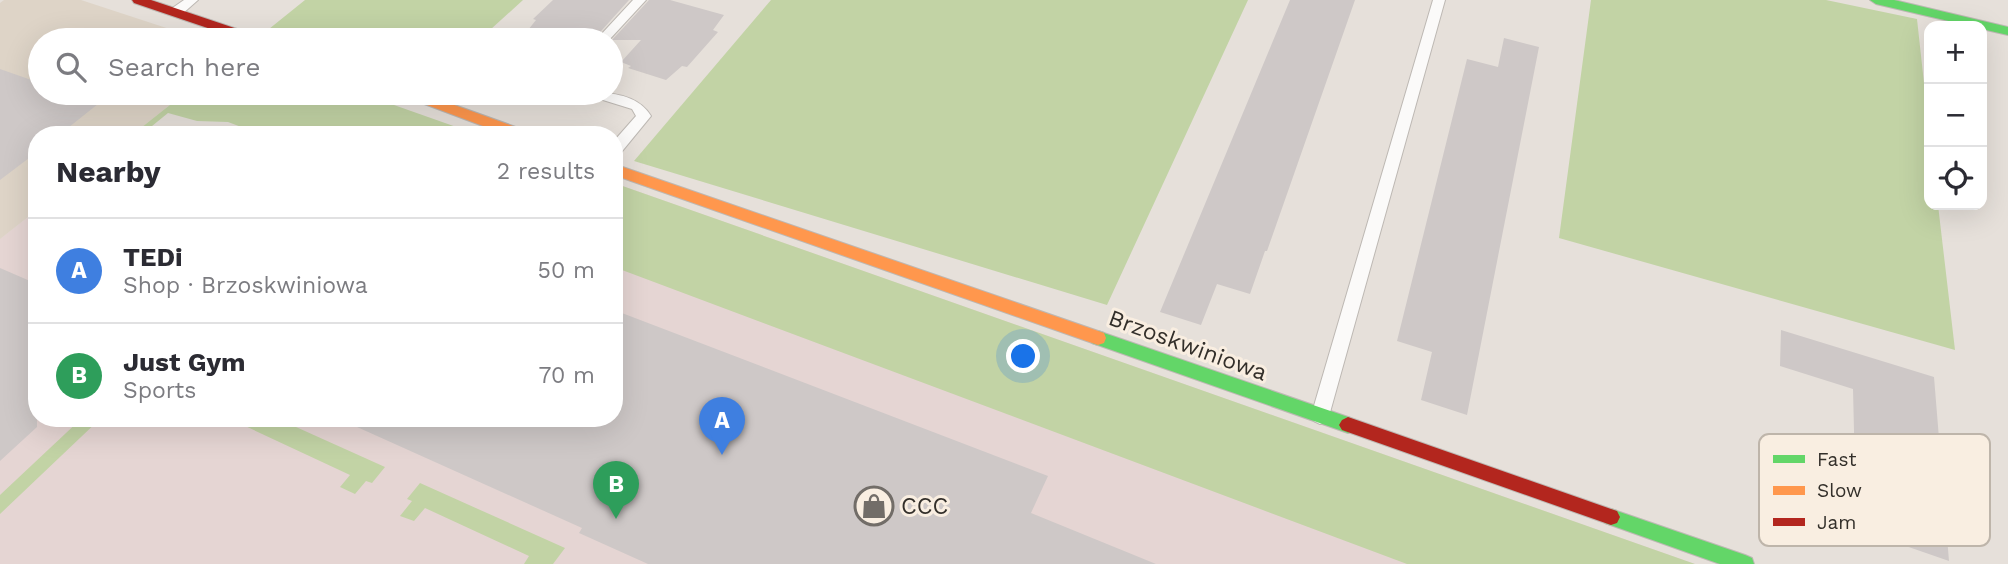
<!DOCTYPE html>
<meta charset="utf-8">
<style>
:root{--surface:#fff;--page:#f7f7f7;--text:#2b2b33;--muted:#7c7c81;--line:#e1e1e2;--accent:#726d68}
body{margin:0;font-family:"Work Sans",sans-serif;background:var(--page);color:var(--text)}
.controls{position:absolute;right:21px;top:21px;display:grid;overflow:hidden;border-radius:14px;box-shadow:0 7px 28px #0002}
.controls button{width:63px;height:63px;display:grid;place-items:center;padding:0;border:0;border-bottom:2px solid var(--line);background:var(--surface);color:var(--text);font:35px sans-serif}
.you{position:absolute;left:1024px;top:357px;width:24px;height:24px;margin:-18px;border:5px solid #fff;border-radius:50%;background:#1a73e8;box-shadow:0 0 0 10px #1a73e833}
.badge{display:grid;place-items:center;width:46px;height:46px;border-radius:50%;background:var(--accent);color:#fff;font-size:23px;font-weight:700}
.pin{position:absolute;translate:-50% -58px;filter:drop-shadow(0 2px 4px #0008)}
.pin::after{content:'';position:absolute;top:37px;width:24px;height:21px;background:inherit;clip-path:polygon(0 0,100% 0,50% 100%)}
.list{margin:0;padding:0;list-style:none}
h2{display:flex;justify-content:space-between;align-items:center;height:91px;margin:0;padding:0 28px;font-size:30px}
h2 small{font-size:23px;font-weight:400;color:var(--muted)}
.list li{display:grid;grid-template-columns:46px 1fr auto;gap:21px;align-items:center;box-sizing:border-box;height:105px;padding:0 28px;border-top:2px solid var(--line)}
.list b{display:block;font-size:26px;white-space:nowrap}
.list p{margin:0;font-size:23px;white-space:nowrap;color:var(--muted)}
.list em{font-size:23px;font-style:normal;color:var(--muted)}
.icon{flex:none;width:38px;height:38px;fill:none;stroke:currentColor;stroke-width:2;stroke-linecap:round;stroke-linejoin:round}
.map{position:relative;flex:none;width:2008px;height:564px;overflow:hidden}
.search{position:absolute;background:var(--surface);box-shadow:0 7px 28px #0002;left:28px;top:28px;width:595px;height:77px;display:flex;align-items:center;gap:18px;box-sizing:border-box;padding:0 24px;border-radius:38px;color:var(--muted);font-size:26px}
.panel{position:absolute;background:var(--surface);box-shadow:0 7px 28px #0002;left:28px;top:126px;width:595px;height:301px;border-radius:28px}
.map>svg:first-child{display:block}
</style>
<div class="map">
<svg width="2008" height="564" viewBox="0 0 2008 564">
<rect width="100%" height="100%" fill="#e6e0da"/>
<!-- commercial -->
<path fill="#e5d5d3" d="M614 183 1695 564H0V239L37 210V418H614Z"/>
<!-- industrial -->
<path fill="#ded4c7" d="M4 0H81L203 40H40V93H185L132 135H37V210L0 239V3Z"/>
<!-- green -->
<path fill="#c2d3a5" d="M305 0H523L479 40H301L269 29Z
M771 0H1248L1107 305 634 161Z
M1591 0H1826L1917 19 1929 129V205H1938L1955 350 1559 238Z
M185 93H360L479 135H263L228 122 197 121 168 113 141 135H132Z
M614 183 1695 564H1407L614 267Z
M82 418H101L0 514V495Z
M228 418H276L385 467 372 483 366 481 355 494 340 487 350 475Z
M420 483 565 548 553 564H524L529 556 425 508 414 521 400 516 412 501 407 499Z"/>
<!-- building -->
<path fill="#cec8c7" d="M553 0H629L593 40H520L536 20 533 19Z
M649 0H670L724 15 713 30 718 32 687 67 682 66 666 80 628 68 631 66 621 62 641 40H612Z
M1290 0H1355L1267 251H1265L1250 294 1217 284 1201 325 1160 312Z
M1504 38 1539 47 1467 415 1421 400 1432 352 1397 341 1467 59 1498 67Z
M0 69 40 83V93H66L98 104 59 135H37V152L0 180Z
M0 268 37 284V427L0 461Z
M614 310 1048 476 1031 513 1156 564H648L579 533 582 528 337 418H614Z
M1781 330 1934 377 1949 561 1900 544 1899 528 1856 514 1853 389 1780 366Z"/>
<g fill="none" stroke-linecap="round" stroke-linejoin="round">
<defs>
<path id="lane" d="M184 0H198L181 15H171V9Z
M633 0H646L609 40H596Z
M1433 0H1445L1329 416 1326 421 1320 424 1314 421 1311 416Z
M588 93C612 92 638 95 651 116L619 155 614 156V141L636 116 632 109 590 96Z"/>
<path id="fast" d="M1870 0H1894L2008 27V35L1982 29V26H1970L1876 4Z
M1098 331 1348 417 1354 420 1357 425 1354 430 1348 433 1092 343 1090 338 1092 333Z
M1611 509 1745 555 1752 558 1754 564H1720L1605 523 1602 517 1605 511Z"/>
<path id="slow" d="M401 93H421L527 131 529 135H507L403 96Z
M614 164 1104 333 1106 338 1104 343 1098 345 614 175Z"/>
<path id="jam" d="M132 0H151L261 37 263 40H243L134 3Z
M1348 417 1611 509 1617 511 1620 517 1617 523 1611 525 1342 430 1339 425 1342 420Z"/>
</defs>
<!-- lane casing -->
<use href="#lane" stroke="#bdb8b3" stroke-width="2"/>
<!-- fast casing -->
<use href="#fast" stroke="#bdb8b3" stroke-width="2"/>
<!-- slow casing -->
<use href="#slow" stroke="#bdb8b3" stroke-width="2"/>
<!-- jam casing -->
<use href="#jam" stroke="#bdb8b3" stroke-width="2"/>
<!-- lane -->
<use href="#lane" fill="#fbfaf9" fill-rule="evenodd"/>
<!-- fast -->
<use href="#fast" fill="#63d668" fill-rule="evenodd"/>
<!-- slow -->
<use href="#slow" fill="#ff974d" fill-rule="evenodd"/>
<!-- jam -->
<use href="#jam" fill="#b3261e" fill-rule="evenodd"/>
</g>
<!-- icons -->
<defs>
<symbol id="shop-ring" viewBox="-11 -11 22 22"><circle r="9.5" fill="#f9eee1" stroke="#726d68" stroke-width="1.5"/><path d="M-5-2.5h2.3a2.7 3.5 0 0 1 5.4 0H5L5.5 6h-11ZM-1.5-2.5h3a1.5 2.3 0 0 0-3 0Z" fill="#726d68"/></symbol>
</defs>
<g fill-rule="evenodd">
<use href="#shop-ring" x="852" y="484" width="44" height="44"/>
</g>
<g text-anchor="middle" stroke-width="6" stroke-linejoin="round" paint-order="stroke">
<!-- street labels -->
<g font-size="23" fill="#332f2a" stroke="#f9eee1">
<text transform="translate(1188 345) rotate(20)" y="8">Brzoskwiniowa</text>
</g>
<!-- poi labels -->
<g font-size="23" fill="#332f2a" stroke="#f9eee1" text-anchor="start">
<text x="901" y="514">CCC</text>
</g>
</g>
<!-- legend -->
<rect x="1759" y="434" width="231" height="112" rx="10" fill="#f9eee1" stroke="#beb5aa" stroke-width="2"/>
<rect x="1773" y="455" width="32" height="8" fill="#63d668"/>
<rect x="1773" y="486" width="32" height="9" fill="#ff974d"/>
<rect x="1773" y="518" width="32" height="8" fill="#b3261e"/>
<g font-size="19" fill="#332f2a">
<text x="1817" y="466">Fast</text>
<text x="1817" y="497">Slow</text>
<text x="1817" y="529">Jam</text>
</g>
</svg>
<div class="controls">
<button>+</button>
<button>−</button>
<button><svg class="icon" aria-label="locate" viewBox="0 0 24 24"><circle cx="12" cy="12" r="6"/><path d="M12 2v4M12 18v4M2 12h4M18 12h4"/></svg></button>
</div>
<div class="you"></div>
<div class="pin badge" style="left:722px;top:455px;background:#3f7fe0">A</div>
<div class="pin badge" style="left:616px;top:519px;background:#2e9e5b">B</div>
<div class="search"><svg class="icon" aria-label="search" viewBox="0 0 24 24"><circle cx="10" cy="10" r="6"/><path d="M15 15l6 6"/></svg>Search here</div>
<section class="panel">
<h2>Nearby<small>2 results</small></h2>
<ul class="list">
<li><span class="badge" style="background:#3f7fe0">A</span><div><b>TEDi</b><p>Shop · Brzoskwiniowa</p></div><em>50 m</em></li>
<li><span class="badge" style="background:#2e9e5b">B</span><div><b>Just Gym</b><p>Sports</p></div><em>70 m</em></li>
</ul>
</section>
</div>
